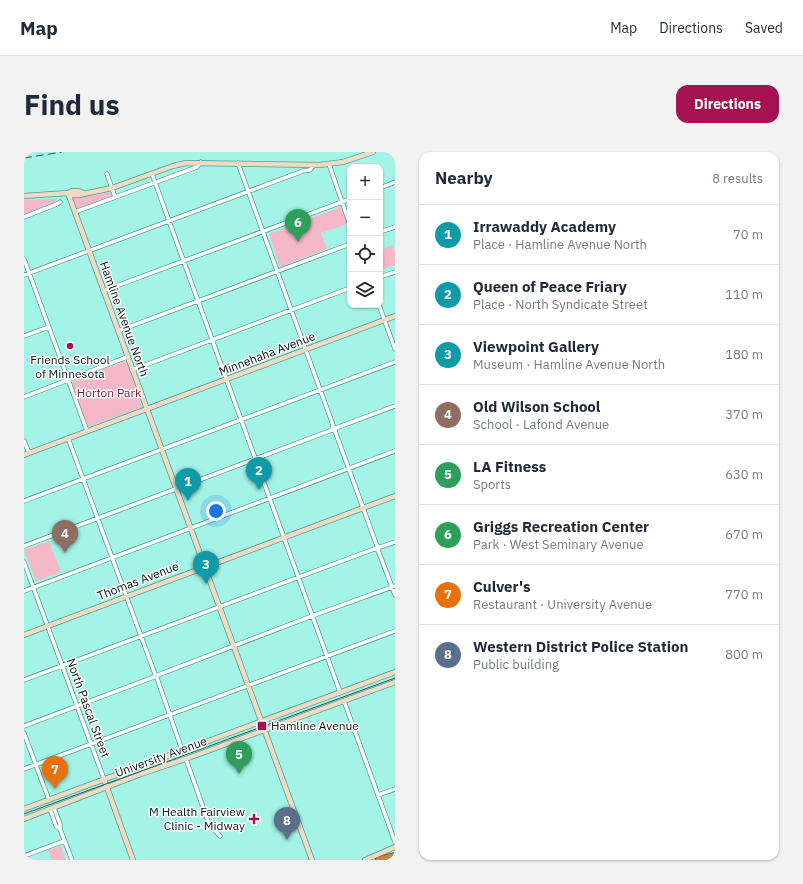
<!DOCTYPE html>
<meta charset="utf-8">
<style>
:root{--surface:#fff;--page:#f2f2f3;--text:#1f2937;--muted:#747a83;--line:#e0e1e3;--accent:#a51251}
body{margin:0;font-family:"IBM Plex Sans",sans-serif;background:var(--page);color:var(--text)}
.controls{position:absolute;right:12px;top:12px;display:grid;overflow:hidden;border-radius:8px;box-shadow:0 1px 3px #0004}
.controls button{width:36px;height:36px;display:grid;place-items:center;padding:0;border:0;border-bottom:1px solid var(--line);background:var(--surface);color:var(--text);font:20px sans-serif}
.you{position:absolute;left:192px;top:359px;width:14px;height:14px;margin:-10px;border:3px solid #fff;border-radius:50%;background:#1a73e8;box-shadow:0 0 0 6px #1a73e833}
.badge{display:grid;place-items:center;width:26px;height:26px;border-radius:50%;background:var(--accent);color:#fff;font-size:13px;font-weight:700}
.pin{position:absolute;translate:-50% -33px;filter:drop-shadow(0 1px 2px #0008)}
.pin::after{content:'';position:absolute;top:21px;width:14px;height:12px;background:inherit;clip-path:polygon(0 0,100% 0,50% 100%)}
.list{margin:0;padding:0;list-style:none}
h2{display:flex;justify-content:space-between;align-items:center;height:52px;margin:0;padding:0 16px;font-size:17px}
h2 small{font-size:13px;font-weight:400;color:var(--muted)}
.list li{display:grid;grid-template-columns:26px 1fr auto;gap:12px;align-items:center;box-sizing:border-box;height:60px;padding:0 16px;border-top:1px solid var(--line)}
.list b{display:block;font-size:15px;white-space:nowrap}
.list p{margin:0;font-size:13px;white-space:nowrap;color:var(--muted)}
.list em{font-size:13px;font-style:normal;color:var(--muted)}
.icon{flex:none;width:22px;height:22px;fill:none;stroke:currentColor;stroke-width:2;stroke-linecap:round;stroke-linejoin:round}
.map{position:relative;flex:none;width:371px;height:708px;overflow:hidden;border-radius:12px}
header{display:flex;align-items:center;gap:24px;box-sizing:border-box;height:56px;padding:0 20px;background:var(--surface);border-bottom:1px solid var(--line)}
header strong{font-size:19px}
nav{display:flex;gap:22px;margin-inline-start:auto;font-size:14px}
.intro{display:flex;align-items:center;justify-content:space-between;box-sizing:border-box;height:96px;padding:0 24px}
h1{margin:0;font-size:28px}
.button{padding:10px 18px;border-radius:12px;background:var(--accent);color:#fff;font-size:14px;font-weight:700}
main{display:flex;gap:24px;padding:0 24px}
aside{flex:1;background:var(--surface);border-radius:12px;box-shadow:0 1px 3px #0004}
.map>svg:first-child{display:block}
</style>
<header>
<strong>Map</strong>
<nav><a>Map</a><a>Directions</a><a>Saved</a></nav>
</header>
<div class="intro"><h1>Find us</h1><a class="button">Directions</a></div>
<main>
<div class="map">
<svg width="371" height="708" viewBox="0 0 371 708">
<rect width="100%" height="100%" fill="#a3f3e7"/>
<!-- green -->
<path fill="#f5b8c6" d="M86 40 88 44 87 45 54 57 52 56 49 47 52 44H68Z
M32 47V50L0 62V48Z
M317 55 323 72 297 81 303 97 256 115 245 82Z
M369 93 371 100V113L356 118V102L361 96Z
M99 209H102L103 211 118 255 64 275 47 230Z
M25 389 37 420 12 429 0 398Z
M37 694 42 708H28L24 698Z"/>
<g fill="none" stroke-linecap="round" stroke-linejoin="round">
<defs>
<path id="street" d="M214 11 309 273 308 278 311 279 312 276 309 275
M305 12 326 73
M83 22 91 45
M128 22 316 540
M356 36 371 30
M51 60 173 15 177 10
M0 65 33 52 36 50
M356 80 371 75
M0 107 63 279
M0 123 279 19 286 18 290 13
M356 125 371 120
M79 139 326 47
M355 153 371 197
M94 179 326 92
M0 184 25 175
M108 218 326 136
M0 245 103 205
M312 276 371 254
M311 279 353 394
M44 286 131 522
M0 289 5 301
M0 349 371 210
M0 394 308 278
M356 395 371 390
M354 398 371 443
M0 410 80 627
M0 439 371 299
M134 523 288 464 371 434
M133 526 158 598
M0 528 350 397 354 398 356 395 353 394 352 397
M320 549 371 690
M0 574 130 525
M0 581 25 648
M162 607 185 672 196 684
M0 617 371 479
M354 643 371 637
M30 656 36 672V677L48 708
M26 657 32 674 36 677
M0 704 40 689"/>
<path id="secondary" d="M44 41 288 708
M44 41 48 43H55L88 36 149 14 162 11 296 13 319 10 349 0
M0 44 44 41C49 38 55 39 60 41
M0 303 371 164
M0 483 371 344
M80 627 109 708
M0 657 371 520
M0 667 117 622 167 605 371 530
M341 708 371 695"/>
<path id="highway" d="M355 708 371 704"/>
</defs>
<!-- street casing -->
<use href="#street" stroke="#4e9d92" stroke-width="5"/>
<!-- secondary casing -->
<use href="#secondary" stroke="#4e9d92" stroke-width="6"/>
<!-- highway casing -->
<use href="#highway" stroke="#845d2c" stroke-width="8"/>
<!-- street -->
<use href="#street" stroke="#fff" stroke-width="3.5"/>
<!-- secondary -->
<use href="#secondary" stroke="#efdac4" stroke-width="4.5"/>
<!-- highway -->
<use href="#highway" stroke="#cb843b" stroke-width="6"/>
<!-- tram -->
<path stroke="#2f544f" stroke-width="1" d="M0 662 371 526"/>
<!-- rail -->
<path stroke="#2f544f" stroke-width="1" stroke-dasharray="8 4" stroke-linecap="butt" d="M0 6 38 0"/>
</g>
<!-- markers -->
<g fill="#a51251" stroke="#fff" stroke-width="1.5">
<circle cx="46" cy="194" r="4"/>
<rect x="233" y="569" width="10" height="10" rx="2"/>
<path d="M228 661h4v4h4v4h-4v4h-4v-4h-4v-4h4z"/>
</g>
<g text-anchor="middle" stroke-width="3" stroke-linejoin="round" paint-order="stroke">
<!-- street labels -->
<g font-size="12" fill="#001411" stroke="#fff">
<text transform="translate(100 167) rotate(70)" y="4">Hamline Avenue North</text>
<text transform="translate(243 202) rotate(-21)" y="4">Minnehaha Avenue</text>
<text transform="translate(114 429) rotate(-21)" y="4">Thomas Avenue</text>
<text transform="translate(64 556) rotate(70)" y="4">North Pascal Street</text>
<text transform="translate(137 605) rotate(-20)" y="4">University Avenue</text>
</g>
<!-- poi labels -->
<g font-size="12" fill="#001411" stroke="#fff">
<text x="46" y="212">Friends School<tspan x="46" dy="14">of Minnesota</tspan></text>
<text x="247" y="578" text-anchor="start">Hamline Avenue</text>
<text x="221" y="664" text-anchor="end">M Health Fairview<tspan x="221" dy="14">Clinic - Midway</tspan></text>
</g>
<!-- park labels -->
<g font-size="12" fill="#741a3b" stroke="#fff">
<text x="85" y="245">Horton Park</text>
</g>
</g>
</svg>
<div class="controls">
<button>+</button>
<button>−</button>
<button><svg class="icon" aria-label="locate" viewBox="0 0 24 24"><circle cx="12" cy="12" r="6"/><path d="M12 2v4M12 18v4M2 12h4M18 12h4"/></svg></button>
<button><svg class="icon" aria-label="layers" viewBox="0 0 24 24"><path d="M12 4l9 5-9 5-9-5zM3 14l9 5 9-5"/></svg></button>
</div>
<div class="you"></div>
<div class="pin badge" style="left:164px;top:349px;background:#0f9aa8">1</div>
<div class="pin badge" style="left:235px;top:338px;background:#0f9aa8">2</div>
<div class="pin badge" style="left:182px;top:432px;background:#0f9aa8">3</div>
<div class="pin badge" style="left:41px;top:401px;background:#8d6e63">4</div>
<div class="pin badge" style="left:215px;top:622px;background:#2e9e5b">5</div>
<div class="pin badge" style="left:274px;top:90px;background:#2e9e5b">6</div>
<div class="pin badge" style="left:31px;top:637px;background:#e8710a">7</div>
<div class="pin badge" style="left:263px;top:688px;background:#5c6f8a">8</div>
</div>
<aside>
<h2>Nearby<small>8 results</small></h2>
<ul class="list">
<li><span class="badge" style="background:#0f9aa8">1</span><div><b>Irrawaddy Academy</b><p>Place · Hamline Avenue North</p></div><em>70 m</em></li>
<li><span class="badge" style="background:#0f9aa8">2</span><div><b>Queen of Peace Friary</b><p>Place · North Syndicate Street</p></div><em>110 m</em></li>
<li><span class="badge" style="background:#0f9aa8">3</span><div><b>Viewpoint Gallery</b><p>Museum · Hamline Avenue North</p></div><em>180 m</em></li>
<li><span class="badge" style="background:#8d6e63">4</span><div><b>Old Wilson School</b><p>School · Lafond Avenue</p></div><em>370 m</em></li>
<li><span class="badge" style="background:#2e9e5b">5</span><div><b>LA Fitness</b><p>Sports</p></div><em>630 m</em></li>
<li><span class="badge" style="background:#2e9e5b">6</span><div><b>Griggs Recreation Center</b><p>Park · West Seminary Avenue</p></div><em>670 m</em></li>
<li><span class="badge" style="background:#e8710a">7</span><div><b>Culver's</b><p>Restaurant · University Avenue</p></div><em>770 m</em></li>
<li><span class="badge" style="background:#5c6f8a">8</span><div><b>Western District Police Station</b><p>Public building</p></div><em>800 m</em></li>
</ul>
</aside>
</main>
